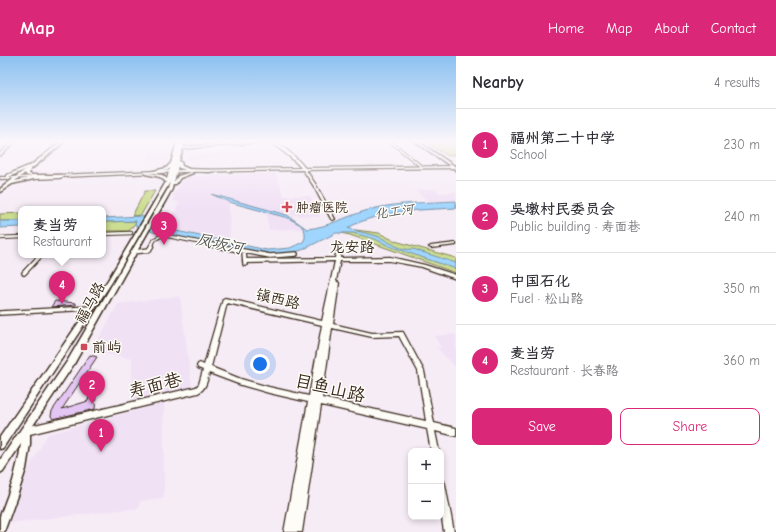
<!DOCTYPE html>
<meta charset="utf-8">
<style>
:root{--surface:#fff;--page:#f2f2f3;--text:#2b2b33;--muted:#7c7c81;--line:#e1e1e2;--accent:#db2777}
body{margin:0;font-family:"Comic Neue","LXGW WenKai TC",sans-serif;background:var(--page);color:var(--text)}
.controls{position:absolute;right:12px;bottom:12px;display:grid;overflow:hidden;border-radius:8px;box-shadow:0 2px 6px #0003}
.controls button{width:36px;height:36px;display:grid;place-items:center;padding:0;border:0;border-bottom:1px solid var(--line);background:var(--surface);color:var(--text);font:20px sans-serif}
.you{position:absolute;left:260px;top:308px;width:14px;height:14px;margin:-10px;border:3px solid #fff;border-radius:50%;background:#1a73e8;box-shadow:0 0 0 6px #1a73e833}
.badge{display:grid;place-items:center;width:26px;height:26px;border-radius:50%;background:var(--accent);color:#fff;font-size:13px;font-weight:700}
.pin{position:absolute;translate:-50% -33px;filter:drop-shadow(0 1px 2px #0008)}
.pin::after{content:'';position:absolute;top:21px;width:14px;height:12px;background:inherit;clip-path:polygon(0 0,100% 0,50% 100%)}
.popup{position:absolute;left:18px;top:150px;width:88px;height:52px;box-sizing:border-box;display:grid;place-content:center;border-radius:8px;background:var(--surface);filter:drop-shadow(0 1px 3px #0005);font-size:13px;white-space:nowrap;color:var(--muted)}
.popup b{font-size:15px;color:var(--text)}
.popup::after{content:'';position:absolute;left:50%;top:100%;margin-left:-8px;border:8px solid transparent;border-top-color:var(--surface)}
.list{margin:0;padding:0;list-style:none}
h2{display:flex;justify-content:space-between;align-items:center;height:52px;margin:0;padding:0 16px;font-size:17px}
h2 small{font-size:13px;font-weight:400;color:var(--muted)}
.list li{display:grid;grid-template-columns:26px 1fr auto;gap:12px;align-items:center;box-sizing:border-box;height:72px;padding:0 16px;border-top:1px solid var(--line)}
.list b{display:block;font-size:15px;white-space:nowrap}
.list p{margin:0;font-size:13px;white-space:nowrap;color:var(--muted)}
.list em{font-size:13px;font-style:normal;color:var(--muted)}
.actions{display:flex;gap:8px;padding:12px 16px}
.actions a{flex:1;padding:9px 0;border:1px solid var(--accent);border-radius:8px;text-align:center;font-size:14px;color:var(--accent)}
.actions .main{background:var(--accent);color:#fff}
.map{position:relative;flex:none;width:456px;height:476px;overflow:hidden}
header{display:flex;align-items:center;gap:24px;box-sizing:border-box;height:56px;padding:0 20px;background:var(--accent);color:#fff}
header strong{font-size:19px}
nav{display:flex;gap:22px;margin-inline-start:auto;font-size:14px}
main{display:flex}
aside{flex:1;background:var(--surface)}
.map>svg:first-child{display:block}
</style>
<header>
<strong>Map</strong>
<nav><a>Home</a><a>Map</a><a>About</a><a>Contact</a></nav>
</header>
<main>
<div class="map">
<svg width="456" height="476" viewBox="0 0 456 476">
<rect width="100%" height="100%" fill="#f6ecf6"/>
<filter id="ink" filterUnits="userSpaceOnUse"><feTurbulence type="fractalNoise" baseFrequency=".025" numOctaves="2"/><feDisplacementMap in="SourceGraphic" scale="8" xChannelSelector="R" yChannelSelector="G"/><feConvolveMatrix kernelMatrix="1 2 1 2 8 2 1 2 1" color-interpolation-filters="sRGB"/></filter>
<g filter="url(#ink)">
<!-- built -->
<path fill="#f1e1f5" d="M171 93 168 104 150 105 148 94Z
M187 98H218L220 101 212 103 186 104Z
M275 117 284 140H310L320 161 277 158 213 138H211L229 146 230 186 166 172 180 146 173 145 174 138 186 121Z
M436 133 440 137 456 136V145L429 147 415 134Z
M266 156 288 162 301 169 304 173 269 174Z
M180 240 192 331 132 344V303L92 295 118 248Z
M456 278V312L437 292 441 291 434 280Z
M164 347V442L140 445 139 452 10 467 27 415 48 378Z"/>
<!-- green -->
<path fill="#ccdc90" stroke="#848357" d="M456 86V98L448 100 427 87Z
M145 135H155L141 159 132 160Z
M21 157V165H0V158Z
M137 165 129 175H103V166Z
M348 173 379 177 395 185 456 202V217L350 179 336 176Z"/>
<!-- water -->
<path fill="#a0d5fe" stroke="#7891a4" d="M211 138 287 159 307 173C328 171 345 161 365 155 394 146 426 147 456 145V152C421 154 379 154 348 172 358 176 367 177 377 180 388 184 400 196 413 193L456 207V213L389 190 375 183 353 177H336L302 194 286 198H268L153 176 135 169 136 165 103 166V162L142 160 162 172 267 194 290 192 303 186 305 182V176L301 169 288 162 229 146Z
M0 165H21V171L0 172Z"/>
<!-- building -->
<path fill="#e4c6f4" stroke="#3b2a1e" d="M55 245 76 247V249L51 251Z
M90 299 97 301 62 353 88 345 89 341 96 340 95 353 53 363 51 360 52 355Z"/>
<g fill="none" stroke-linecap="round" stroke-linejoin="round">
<defs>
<path id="street-far2" d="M391 86 422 111"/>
<path id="street-far1" d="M103 178 131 177
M0 182 21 181
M151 190 155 183 163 179 217 190"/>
<path id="street" d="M212 189 270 200 296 198
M244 195 245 208
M134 196 149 194 152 189
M24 217 41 199
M0 257 91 252"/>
<path id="secondary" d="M12 86H15L0 100V97Z
M58 86H61L60 87Z
M251 86H266L182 93 181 92 182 91Z
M270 86C281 86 298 103 305 112L456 110V112L306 114 316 129 335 163 333 164 331 163 313 129 303 114 182 116 62 121 60 122 34 123 32 122 0 123V121H7V119L28 110H29V112L9 121 54 120 56 119 182 114 301 112C292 101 281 94 270 86Z
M456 187V189L431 192 429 191 431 190Z
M338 190H340L342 191 340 202 390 201 425 209 456 219V223L422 211 390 205H340L336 225 339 227 333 268 372 277 401 276H403L424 315 434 367 456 372V380L435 375 439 395H431L427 373 321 349 302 476H284L308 346 269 337 241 329 209 317C207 325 206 333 198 337L26 379 23 378 22 375 23 372 26 371 196 331 199 328 203 314 198 312 197 310 198 308 200 307 204 309 223 243 225 242 322 265 335 205 245 207 243 205 245 203 335 202ZM227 247 322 269 309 340 269 331 241 323 211 311ZM332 272 372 281 399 280 418 315 426 365 322 342Z
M441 424 444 425 445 428 454 476H444L441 456Z"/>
<path id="primary" d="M61 86H64L30 114 29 118 32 119H61L63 120 62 121H34V123L12 128 0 136V133ZM25 117 26 119 32 121 15 125Z
M177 86H181L176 107 181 86H185L179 105 181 106 182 110 189 113 210 114 212 115 210 116 189 115 179 112 178 110 174 126 178 120 191 116 193 117 180 122 176 128H173L172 133 74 308 30 374V388L26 413 18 437 4 476H0V460L13 425 19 401 21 388 3 415 0 417V404L68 304 168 133 175 108 170 126 112 226 3 392 0 393V381L108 224 166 126 160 121 145 118 147 117 162 119 167 123 170 112 168 114 152 117 150 116 166 112 171 107Z
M416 86H419L456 111V114Z"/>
</defs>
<!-- street-far2 casing -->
<use href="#street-far2" stroke="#3b2a1e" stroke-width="4"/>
<!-- street-far1 casing -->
<use href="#street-far1" stroke="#3b2a1e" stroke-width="4.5"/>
<!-- street casing -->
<use href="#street" stroke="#3b2a1e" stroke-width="6"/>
<!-- secondary casing -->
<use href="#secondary" stroke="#3b2a1e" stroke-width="2.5"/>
<!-- primary casing -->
<use href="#primary" stroke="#3b2a1e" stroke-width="3"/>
<!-- street-far2 -->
<use href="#street-far2" stroke="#fdfcf7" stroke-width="2"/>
<!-- street-far1 -->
<use href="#street-far1" stroke="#fdfcf7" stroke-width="2.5"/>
<!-- street -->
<use href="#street" stroke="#fdfcf7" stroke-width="3.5"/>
<!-- secondary -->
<use href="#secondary" fill="#fdfcf7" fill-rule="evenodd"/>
<!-- primary -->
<use href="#primary" fill="#fdfcf7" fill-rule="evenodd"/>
</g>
</g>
<!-- sky -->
<linearGradient id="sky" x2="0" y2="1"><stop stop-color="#8bc1f1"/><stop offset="0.56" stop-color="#fbf6fb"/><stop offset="1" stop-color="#fbf6fb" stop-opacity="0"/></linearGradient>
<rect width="456" height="153" fill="url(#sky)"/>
<!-- markers -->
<g fill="#d1495b" stroke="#fdfcf7" stroke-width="1.5">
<path d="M285 145h4v4h4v4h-4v4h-4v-4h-4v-4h4z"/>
<rect x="80" y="287" width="8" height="8" rx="2"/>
</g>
<g text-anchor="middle" stroke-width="3" stroke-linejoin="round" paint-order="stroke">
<!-- far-poi labels -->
<g font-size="13" fill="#3b2a1e" stroke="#fdfcf7" text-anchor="start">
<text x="296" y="156">肿瘤医院</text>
</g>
<!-- far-water labels -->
<g font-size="13" font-style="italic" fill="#545556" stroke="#fdfcf7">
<text transform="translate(394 155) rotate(-8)" y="5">化工河</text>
</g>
<!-- street labels -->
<g font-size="15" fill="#3b2a1e" stroke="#fdfcf7">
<text x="352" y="196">龙安路</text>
<text transform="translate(278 243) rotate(13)" y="5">镇西路</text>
<text transform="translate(90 247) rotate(-61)" y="5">福马路</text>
</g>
<!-- poi labels -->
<g font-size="15" fill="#3b2a1e" stroke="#fdfcf7" text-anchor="start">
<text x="92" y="296">前屿</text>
</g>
<!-- water labels -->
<g font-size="16" font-style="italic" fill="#545556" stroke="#fdfcf7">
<text transform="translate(220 187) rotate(12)" y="6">凤坂河</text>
</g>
<!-- near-street labels -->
<g font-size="18" fill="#3b2a1e" stroke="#fdfcf7">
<text transform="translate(155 329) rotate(-14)" y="6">寿面巷</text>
<text transform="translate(330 332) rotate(13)" y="6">目鱼山路</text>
</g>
</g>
</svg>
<div class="controls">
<button>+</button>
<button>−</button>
</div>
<div class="you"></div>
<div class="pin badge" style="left:101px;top:396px">1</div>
<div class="pin badge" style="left:92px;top:348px">2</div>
<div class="pin badge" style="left:164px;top:189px">3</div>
<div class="pin badge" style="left:62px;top:248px">4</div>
<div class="popup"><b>麦当劳</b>Restaurant</div>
</div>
<aside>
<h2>Nearby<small>4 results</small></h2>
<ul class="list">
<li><span class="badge">1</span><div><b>福州第二十中学</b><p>School</p></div><em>230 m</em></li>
<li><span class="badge">2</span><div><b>吴墩村民委员会</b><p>Public building · 寿面巷</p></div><em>240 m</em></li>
<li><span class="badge">3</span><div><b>中国石化</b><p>Fuel · 松山路</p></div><em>350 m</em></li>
<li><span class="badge">4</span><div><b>麦当劳</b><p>Restaurant · 长春路</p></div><em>360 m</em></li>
</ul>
<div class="actions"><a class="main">Save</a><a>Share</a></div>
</aside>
</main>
